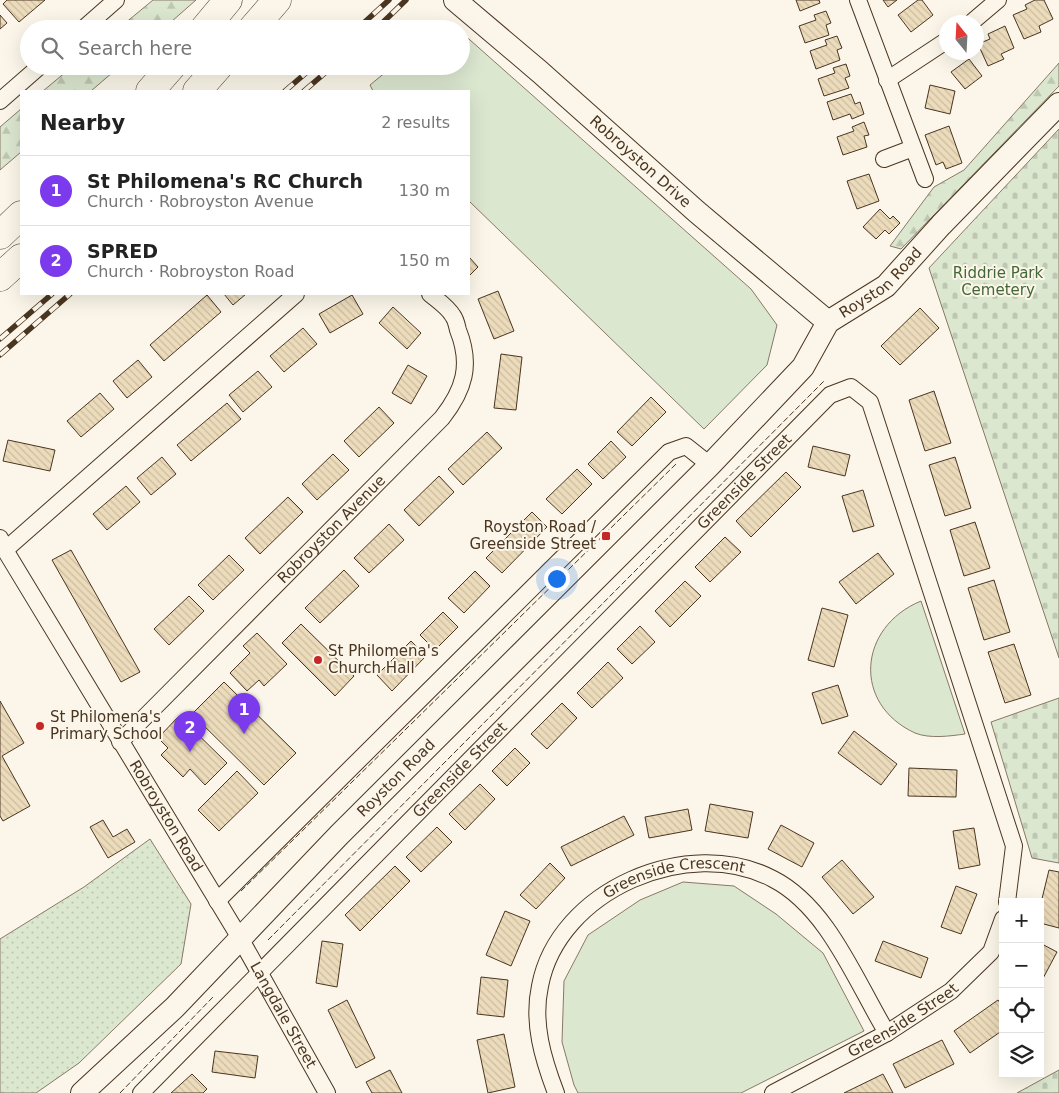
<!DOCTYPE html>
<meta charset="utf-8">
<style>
:root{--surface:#fff;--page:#f2f2f2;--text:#222;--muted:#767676;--line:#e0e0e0;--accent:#7c3aed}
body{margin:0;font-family:"DejaVu Sans",sans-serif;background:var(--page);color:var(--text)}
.controls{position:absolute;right:15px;bottom:15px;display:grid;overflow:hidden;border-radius:0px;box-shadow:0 5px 20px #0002}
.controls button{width:45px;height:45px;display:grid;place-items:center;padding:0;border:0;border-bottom:1px solid var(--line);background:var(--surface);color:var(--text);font:25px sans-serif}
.compass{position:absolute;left:939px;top:15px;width:45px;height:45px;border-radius:50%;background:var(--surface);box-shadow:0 5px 20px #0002;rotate:342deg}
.you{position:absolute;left:556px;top:578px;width:18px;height:18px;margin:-12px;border:4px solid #fff;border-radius:50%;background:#1a73e8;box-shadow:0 0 0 8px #1a73e833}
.badge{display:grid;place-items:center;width:32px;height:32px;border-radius:50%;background:var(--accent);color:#fff;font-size:16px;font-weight:700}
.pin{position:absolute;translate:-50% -41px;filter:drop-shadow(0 1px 2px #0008)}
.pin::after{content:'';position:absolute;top:26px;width:18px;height:15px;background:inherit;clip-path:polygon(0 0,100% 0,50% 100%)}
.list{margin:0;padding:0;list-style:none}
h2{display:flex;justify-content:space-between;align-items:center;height:65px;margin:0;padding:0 20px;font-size:21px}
h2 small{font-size:16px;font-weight:400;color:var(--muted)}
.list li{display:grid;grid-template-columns:32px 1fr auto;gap:15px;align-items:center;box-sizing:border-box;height:70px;padding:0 20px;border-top:1px solid var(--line)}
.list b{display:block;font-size:19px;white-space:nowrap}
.list p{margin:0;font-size:16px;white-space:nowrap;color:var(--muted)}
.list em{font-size:16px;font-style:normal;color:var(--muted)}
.icon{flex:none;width:28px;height:28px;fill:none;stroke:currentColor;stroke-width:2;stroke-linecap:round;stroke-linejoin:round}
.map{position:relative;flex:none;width:1059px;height:1093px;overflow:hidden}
.search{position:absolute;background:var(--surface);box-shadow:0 5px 20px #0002;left:20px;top:20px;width:450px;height:55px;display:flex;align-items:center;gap:12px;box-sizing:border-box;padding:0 18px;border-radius:28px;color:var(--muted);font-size:19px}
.panel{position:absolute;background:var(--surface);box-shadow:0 5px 20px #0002;left:20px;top:90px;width:450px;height:205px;border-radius:0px}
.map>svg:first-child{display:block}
</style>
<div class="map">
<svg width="1059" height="1093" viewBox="0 0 1059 1093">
<defs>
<pattern id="forest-firs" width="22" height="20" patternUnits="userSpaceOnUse" patternTransform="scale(1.25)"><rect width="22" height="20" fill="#dce7d0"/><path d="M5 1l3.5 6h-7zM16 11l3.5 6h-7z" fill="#bec7b2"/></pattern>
<pattern id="cemetery-stones" width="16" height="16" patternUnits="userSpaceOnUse" patternTransform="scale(1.25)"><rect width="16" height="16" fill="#dce7d0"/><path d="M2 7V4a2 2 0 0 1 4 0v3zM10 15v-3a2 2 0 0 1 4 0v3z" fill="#bec7b2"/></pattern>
<pattern id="park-dots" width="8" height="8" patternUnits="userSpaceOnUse" patternTransform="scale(1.25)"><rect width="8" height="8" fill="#dce7d0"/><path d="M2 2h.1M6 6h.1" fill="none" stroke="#bec7b2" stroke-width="1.8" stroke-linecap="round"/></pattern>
<pattern id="building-back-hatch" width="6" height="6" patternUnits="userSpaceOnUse" patternTransform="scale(1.25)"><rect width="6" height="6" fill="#ecdcbc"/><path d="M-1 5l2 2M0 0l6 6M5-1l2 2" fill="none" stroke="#ccbda1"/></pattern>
</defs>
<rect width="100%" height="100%" fill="#fbf6e9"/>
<!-- grass -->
<path fill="#dce7d0" stroke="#887966" d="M461 32 751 289 777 325 767 365 704 429 469 201V91H373L370 85 393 66H461Z
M921 601 965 734C950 736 930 739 915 733 852 704 858 627 921 601Z
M683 882 734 886 776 914 823 953 864 1031 741 1093H578L574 1085 562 1042 564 981 588 935 640 900Z"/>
<!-- forest -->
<path fill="url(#forest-firs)" stroke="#887966" d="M153 0H196L163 29H118Z
M1059 63V86L901 249 890 246 934 187 964 170Z
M73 66H120L91 91H43Z
M21 109V152L0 170V127Z"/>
<!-- cemetery -->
<path fill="url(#cemetery-stones)" stroke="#887966" d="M1059 129V658L929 268Z
M1059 698V863L1032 858 991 722Z
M1059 1070V1093H1017Z"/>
<!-- park -->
<path fill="url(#park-dots)" stroke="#887966" d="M150 839 191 904 181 964 79 1063 36 1093H0V939L84 887Z"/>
<!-- building -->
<path fill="url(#building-back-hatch)" stroke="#4a3520" d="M7 0H45L19 22 3 4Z
M796 0H819L820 3 800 11Z
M883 0H897L888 7Z
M918 0H922L933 15 911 32 898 15Z
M1035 0H1044L1053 19 1039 26 1041 32 1024 39 1013 15 1027 9 1025 5Z
M826 11 831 23 826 25 829 35 805 43 799 26 816 20 814 15Z
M0 15 7 23 0 29Z
M1005 26 1014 48 1001 54 1004 59 988 66 978 44 990 39 988 34Z
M837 36 842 48 837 50 840 60 816 69 810 51 827 45 825 40Z
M969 59 982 76 965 89 951 72Z
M846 64 850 76 845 78 849 88 824 96 818 79 835 73 833 68Z
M930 85 955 91 950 114 925 108Z
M851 94 855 104 860 102 864 114 852 119 850 114 833 120 827 102Z
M864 122 869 135 864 136 867 147 843 155 837 137 854 131 852 127Z
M949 126 962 163 946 169 943 162 936 165 925 135Z
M869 174 879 201 857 209 847 181Z
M880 209 890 219 893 216 900 223 889 234 885 230 876 239 863 227Z
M469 257 478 267 469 276Z
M498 291 514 331 494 339 478 299Z
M224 294H246L233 305Z
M207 295 221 312 164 361 150 345Z
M352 295 363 314 330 333 319 314Z
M393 307 421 333 407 349 379 323Z
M920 308 939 328 900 365 881 346Z
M303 328 317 344 284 372 270 356Z
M501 354 522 357 516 410 494 408Z
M138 360 152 377 127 398 113 381Z
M408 365 427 376 411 404 392 393Z
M258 371 272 387 243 412 229 395Z
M934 391 951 443 925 451 909 400Z
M100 393 114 409 81 437 67 421Z
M651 397 666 412 632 446 617 432Z
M227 403 241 419 191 461 177 445Z
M379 407 394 423 359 457 344 441Z
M487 432 502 448 463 485 448 469Z
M8 440 55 450 50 471 3 461Z
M611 441 626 457 603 479 588 464Z
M813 446 850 455 845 476 808 467Z
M333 454 349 470 317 500 302 484Z
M162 457 176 474 151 495 137 478Z
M955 457 971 508 945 516 929 465Z
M577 469 592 484 562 514 546 499Z
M786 472 801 487 751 537 736 521Z
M439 476 454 492 419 526 404 510Z
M126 486 140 502 107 530 93 514Z
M863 490 874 526 853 532 842 496Z
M288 497 303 512 260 554 245 538Z
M532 512 547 527 502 573 486 558Z
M975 522 990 568 964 576 950 530Z
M389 524 404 540 369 573 354 558Z
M725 537 741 552 710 582 695 567Z
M71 550 140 672 121 682 52 560Z
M878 553 894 574 856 604 839 582Z
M229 555 244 570 213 600 198 585Z
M344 570 359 586 320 623 305 608Z
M475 571 490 586 464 613 448 598Z
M994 580 1010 632 984 640 968 588Z
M685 581 701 596 670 627 655 611Z
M189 596 204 611 169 645 154 629Z
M822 608 848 615 834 667 808 660Z
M443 612 458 627 435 650 420 635Z
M301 624 354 676 335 696 282 643Z
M640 626 655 642 632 664 617 649Z
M257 633 287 664 264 686 259 680 247 691 230 673 250 653 243 646Z
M411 641 426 656 392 691 377 675Z
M1014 644 1031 695 1005 703 988 652Z
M608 662 623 678 592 708 577 693Z
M224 682 296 753 264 785 192 714Z
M838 685 848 716 822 724 812 693Z
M0 701 24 743 2 756 30 806 3 821 0 816Z
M562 703 577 718 547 749 531 734Z
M179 716 227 763 205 785 190 769 183 777 161 755 168 748 158 738Z
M854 731 897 764 881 785 838 753Z
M515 748 530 763 507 786 492 771Z
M909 768 957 770 956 797 908 796Z
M237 771 258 793 219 831 198 810Z
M480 784 495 799 465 830 449 814Z
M710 804 753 812 748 838 705 831Z
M688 809 692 830 649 838 645 817Z
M624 816 634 835 571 866 561 847Z
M103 820 113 837 127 829 135 842 108 858 90 827Z
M781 825 814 843 802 867 768 849Z
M437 827 452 842 421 872 406 857Z
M974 828 980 865 959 869 953 831Z
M842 860 874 897 853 914 822 877Z
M550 863 565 878 536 909 520 895Z
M395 866 410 881 360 931 345 915Z
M1049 870 1059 872V928L1040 923V907Z
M956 886 977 894 961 934 941 927Z
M505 911 530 921 511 966 486 955Z
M322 941 343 944 337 987 316 983Z
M883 941 928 958 921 978 875 961Z
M1040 943 1057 952 1040 984Z
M481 977 508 980 504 1017 477 1014Z
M347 1000 375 1058 356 1068 328 1010Z
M998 1000 1003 1007V1030L970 1053 954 1031Z
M504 1034 515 1087 488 1093 477 1040Z
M942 1040 954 1064 905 1088 893 1064Z
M215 1051 258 1056 255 1078 212 1072Z
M390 1070 402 1093H372L366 1082Z
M192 1074 207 1089 203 1093H171Z
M883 1074 893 1093H844Z"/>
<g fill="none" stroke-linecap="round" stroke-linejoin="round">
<defs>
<g id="street">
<path d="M858 0 925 179"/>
<path d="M972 22 998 0"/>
<path d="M83 29 116 0"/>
<path d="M887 80 946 41"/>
<path d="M0 101 40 66"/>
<path d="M884 159 913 148"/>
<path id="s1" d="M0 538 5 550 240 938 327 1093"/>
<path d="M5 550 296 294"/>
<path id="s2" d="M120 742 442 418C464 390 472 365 458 330 457 326 456 320 453 316 448 307 437 300 430 294"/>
<path d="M217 901 669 452 686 446 710 465"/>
<path id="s3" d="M141 1093 830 395 851 387 870 402 1014 846 1007 902"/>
<path id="s4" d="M556 1093C543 1059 532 1023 540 986 558 890 689 834 773 879 828 907 856 982 887 1033"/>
<path id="s5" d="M773 1093 887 1033 951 991 991 952 1003 919"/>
</g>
<g id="secondary">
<path id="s6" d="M455 0 540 72 697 212 828 322"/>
<path id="s7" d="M82 1093 175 1007 339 835 710 465 803 367 828 322 886 286 941 225 1059 104"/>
</g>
<path id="highway" d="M204 29 228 0
M252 29 277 0
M150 91 172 66
M197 91 219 66
M0 235 21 215
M0 277 21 258"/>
</defs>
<!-- street casing -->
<use href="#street" stroke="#4a3520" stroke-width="18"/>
<!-- secondary casing -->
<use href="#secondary" stroke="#4a3520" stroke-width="24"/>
<!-- highway casing -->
<use href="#highway" stroke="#4a3520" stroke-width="29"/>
<!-- street -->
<use href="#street" stroke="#fbf6e9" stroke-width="16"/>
<!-- secondary -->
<use href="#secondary" stroke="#fbf6e9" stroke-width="22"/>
<!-- highway -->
<use href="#highway" stroke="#fbf6e9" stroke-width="28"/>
<defs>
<path id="rail" d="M357 29 389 0
M376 29 406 0
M285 91 314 66
M304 91 333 66
M0 339 52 294
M0 355 70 294"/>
</defs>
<!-- rail casing -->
<use href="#rail" stroke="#4a3520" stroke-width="5.5"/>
<!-- rail -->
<use href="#rail" stroke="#fbf6e9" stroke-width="4" stroke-dasharray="11" stroke-linecap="butt"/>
<!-- fence -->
<path stroke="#4a3520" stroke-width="1" stroke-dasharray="6 2.5" stroke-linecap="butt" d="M241 891 676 464
M268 940 824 381
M120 1093 213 997"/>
</g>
<!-- markers -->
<g fill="#c62828" stroke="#fbf6e9" stroke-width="2">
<rect x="601" y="531" width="10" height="10" rx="2.5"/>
<circle cx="318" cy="660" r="5"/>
<circle cx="40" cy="726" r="5"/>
</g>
<g text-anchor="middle" stroke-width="4" stroke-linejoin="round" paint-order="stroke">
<!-- street labels -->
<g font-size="15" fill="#4a3520" stroke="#fbf6e9">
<text dy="5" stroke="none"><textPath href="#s6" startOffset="246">Robroyston Drive</textPath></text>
<text dy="5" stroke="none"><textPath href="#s7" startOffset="1141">Royston Road</textPath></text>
<text dy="5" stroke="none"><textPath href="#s3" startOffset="859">Greenside Street</textPath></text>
<text dy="5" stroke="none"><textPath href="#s2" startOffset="300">Robroyston Avenue</textPath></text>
<text dy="5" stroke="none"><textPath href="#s3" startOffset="454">Greenside Street</textPath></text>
<text dy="5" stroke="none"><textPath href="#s7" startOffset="445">Royston Road</textPath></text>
<text dy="5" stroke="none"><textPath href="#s1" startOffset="324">Robroyston Road</textPath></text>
<text dy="5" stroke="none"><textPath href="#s4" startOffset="298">Greenside Crescent</textPath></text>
<text dy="5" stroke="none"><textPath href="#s1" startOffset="555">Langdale Street</textPath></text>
<text dy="5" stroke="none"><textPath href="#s5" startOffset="149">Greenside Street</textPath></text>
</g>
<!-- park labels -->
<g font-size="15" fill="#436837" stroke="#fbf6e9">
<text x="998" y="278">Riddrie Park<tspan x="998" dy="17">Cemetery</tspan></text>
</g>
<!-- poi labels -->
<g font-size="15" fill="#4a3520" stroke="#fbf6e9" text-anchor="start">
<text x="596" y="532" text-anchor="end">Royston Road /<tspan x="596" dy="17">Greenside Street</tspan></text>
<text x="328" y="656">St Philomena's<tspan x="328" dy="17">Church Hall</tspan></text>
<text x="50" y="722">St Philomena's<tspan x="50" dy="17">Primary School</tspan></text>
</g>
</g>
</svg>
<div class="controls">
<button>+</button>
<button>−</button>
<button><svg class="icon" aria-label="locate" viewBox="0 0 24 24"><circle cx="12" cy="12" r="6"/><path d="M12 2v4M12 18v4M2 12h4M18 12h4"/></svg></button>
<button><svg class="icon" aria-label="layers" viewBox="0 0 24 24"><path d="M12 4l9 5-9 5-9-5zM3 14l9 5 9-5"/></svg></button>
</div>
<svg class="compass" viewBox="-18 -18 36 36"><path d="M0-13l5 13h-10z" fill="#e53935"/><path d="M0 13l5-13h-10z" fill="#767676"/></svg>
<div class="you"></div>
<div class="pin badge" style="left:244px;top:734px">1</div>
<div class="pin badge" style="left:190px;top:752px">2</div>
<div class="search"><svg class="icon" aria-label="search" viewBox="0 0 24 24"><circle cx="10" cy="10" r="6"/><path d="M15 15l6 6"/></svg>Search here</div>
<section class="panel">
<h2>Nearby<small>2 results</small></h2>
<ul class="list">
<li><span class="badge">1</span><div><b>St Philomena's RC Church</b><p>Church · Robroyston Avenue</p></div><em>130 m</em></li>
<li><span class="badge">2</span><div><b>SPRED</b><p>Church · Robroyston Road</p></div><em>150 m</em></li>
</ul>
</section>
</div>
